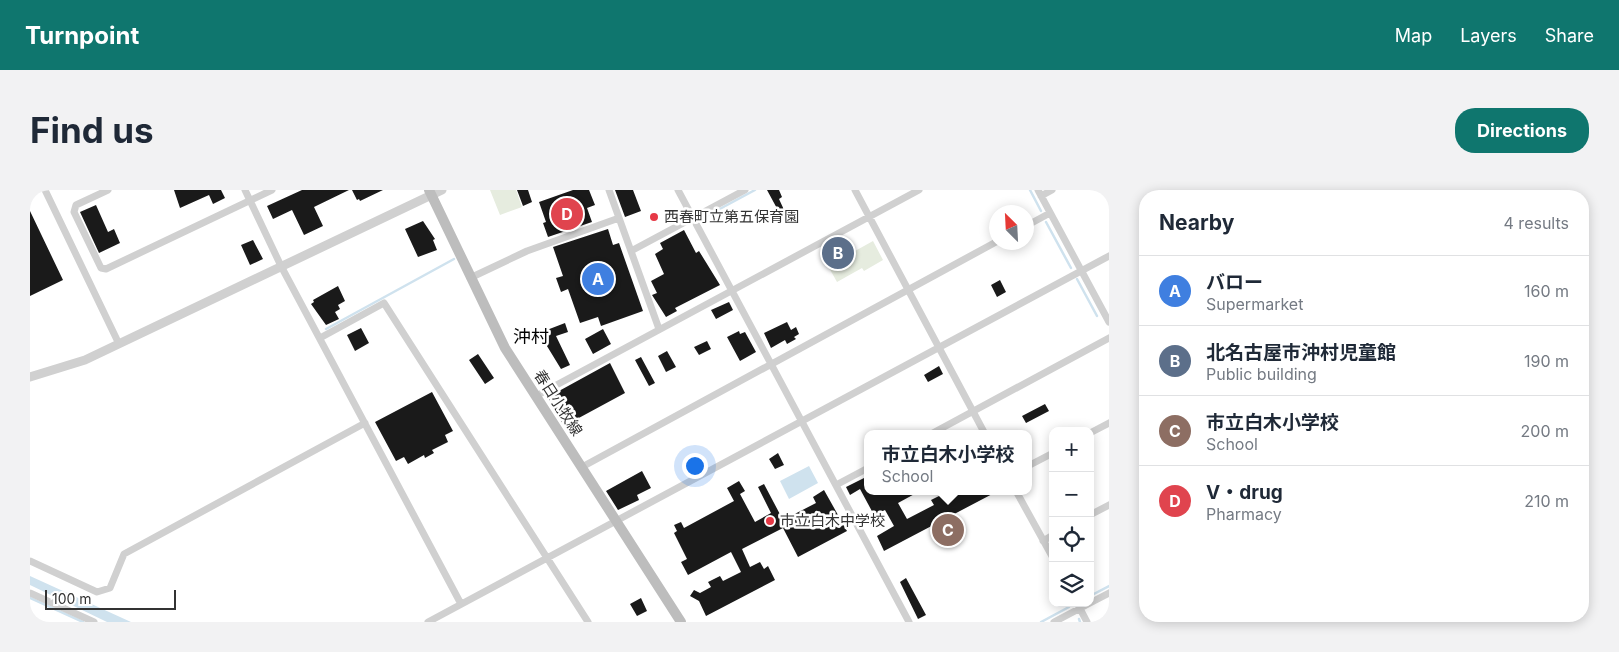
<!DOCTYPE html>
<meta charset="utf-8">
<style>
:root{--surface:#fff;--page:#f2f2f3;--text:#1f2937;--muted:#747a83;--line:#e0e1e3;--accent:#0f766e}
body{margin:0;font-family:Inter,"Noto Sans JP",sans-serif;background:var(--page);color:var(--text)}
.controls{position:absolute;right:15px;bottom:15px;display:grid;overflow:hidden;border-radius:10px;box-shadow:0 2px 12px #0003}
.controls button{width:45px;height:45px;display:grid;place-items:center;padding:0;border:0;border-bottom:1px solid var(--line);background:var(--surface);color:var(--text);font:25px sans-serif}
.compass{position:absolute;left:959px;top:15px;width:45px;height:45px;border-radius:50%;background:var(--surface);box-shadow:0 2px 12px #0003;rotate:336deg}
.scale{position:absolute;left:15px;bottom:12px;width:131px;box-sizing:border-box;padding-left:5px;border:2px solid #333;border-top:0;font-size:14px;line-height:18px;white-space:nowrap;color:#333;-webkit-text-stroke:4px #fff;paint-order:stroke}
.you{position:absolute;left:664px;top:275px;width:18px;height:18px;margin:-12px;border:4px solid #fff;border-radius:50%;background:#1a73e8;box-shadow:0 0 0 8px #1a73e833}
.badge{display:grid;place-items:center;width:32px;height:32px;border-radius:50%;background:var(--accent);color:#fff;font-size:16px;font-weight:700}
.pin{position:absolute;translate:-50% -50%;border:2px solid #fff;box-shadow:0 1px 5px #0006}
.popup{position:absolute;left:834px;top:240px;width:168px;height:65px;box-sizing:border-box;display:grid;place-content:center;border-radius:10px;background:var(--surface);filter:drop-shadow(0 1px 4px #0005);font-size:16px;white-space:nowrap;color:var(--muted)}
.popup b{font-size:19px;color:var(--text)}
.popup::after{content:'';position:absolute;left:50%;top:100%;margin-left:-10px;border:10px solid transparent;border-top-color:var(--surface)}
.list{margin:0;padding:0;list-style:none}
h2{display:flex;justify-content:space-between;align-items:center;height:65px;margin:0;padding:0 20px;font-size:21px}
h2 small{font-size:16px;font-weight:400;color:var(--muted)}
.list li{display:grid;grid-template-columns:32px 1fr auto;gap:15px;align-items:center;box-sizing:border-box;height:70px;padding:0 20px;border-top:1px solid var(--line)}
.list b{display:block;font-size:19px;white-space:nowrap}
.list p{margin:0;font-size:16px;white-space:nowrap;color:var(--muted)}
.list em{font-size:16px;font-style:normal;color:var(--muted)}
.icon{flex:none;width:28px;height:28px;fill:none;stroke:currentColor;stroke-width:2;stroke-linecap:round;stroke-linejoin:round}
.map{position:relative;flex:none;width:1079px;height:432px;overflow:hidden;border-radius:20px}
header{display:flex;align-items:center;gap:30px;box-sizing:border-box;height:70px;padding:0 25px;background:var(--accent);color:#fff}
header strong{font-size:24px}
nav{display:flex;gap:28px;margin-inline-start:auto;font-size:18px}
.intro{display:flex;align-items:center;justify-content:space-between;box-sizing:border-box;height:120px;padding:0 30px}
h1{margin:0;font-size:35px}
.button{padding:12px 22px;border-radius:20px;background:var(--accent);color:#fff;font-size:18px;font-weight:700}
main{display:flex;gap:30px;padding:0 30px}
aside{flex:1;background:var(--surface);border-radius:20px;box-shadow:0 2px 12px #0003}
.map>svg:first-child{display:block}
</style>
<header>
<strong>Turnpoint</strong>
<nav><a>Map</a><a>Layers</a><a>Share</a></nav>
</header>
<div class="intro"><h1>Find us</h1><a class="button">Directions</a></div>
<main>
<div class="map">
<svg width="1079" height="432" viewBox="0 0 1079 432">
<rect width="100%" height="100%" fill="#fff"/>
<!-- green -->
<path fill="#e6ecdf" d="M460 0H486L492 17 470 25Z
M843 51 853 70 834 81 832 78 807 92 798 76Z"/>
<!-- water -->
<path fill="#cfe2ee" d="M779 276 788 293 759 309 750 291Z
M0 386 101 432H77L0 395Z"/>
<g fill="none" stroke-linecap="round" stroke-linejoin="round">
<!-- stream -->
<path stroke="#cfe2ee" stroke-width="2.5" d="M1000 0 1011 21
M673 28 725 0
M1016 32 1041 78
M1047 89 1067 126
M296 139 424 69
M1060 406 1079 396
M0 408 53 432
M1049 429 1050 432
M1011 432 1039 417"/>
</g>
<!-- building -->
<path fill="#1a1a1a" d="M144 0H191L195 8 183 14 179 5 150 18Z
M272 0H319L284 17 293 36 274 45 262 20 243 29 237 16Z
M322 0H353L330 11 329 9 327 10Z
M487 0H498L502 12 493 16Z
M543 0H559L565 15 557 18 562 32 518 47 513 33 516 32 509 12Z
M585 0H603L611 21 595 27Z
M737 0H749L752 7 749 9 755 22 750 24Z
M66 15 78 42 84 39 90 53 69 63 50 22Z
M0 21 33 90 0 106Z
M393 31 405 49 403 50 407 60 388 67 375 39Z
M578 39 583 55 589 53 613 121 571 136 568 127 550 133 538 99 531 102 526 88 533 86 523 57Z
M654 40 666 63 669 61 690 95 645 118 647 121 636 127 622 105 627 103 621 91 634 84 625 64 633 59 630 53Z
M816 49 822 61 801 72 797 64 803 61 800 57Z
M223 50 233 69 220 75 211 55Z
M970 90 976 102 967 107 961 95Z
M308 96 315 111 308 115 310 119 305 122 309 129 296 135 281 114 284 112 283 110Z
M699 112 703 120 686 129 681 120Z
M757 132 761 140 766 137 769 144 764 147 766 149 757 154 755 150 741 158 734 143Z
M535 133 538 142 526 146 540 175 531 179 509 143Z
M331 138 339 153 325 161 317 145Z
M573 139 581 154 563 164 555 149Z
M709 141 710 144 715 142 726 162 710 171 697 147Z
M677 151 681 159 669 165 664 157Z
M637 161 646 177 636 182 628 166Z
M448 164 464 188 455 194 439 170Z
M611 167 625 193 619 196 605 170Z
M580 173 595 203 534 236 518 207Z
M909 176 913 184 898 192 894 185Z
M402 202 423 241 415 245 418 252 402 260 404 263 395 268 394 265 378 274 374 267 366 271 345 232Z
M1015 214 1019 221 996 233 992 226Z
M748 263 754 275 745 279 739 269Z
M612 281 621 298 607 305 609 310 588 320 576 301Z
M838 286V301H890L868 313 877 329 904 315 901 310 917 302 920 307 931 301H968L854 361 847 346 864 336 855 320 844 325 830 299 820 305 816 297Z
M709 291 715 301 710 304 725 332 741 323 728 297 734 294 753 330 786 313 783 307 794 300 817 341 768 367 753 338 712 359 720 377 730 372 734 379 738 376 745 390 676 426 669 411 660 406 664 400 670 403 681 397 678 392 690 386 693 391 711 382 701 362 658 385 651 372 657 369 644 343 647 341 644 335 651 332 654 338 704 311 697 298Z
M876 388 896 425 888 429 870 392Z
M611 408 617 421 607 426 600 414Z"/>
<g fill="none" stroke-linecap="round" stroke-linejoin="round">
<!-- minor -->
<path stroke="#d0d0d0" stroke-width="7" d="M15 0 89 154
M78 0 46 15 44 22 71 78 76 79 242 0
M215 0 251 76 431 414
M579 0 629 139
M648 0 879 432
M825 0 955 244
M1008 0 1079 132
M1011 6 1022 0
M996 36 1020 23
M601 61 715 0
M440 88 497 61 589 28
M290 148 354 113 558 432
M506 206 889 0
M1060 243 1079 233
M901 244 1079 148
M998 276 1023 263
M552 277 966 52
M806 295 838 278
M986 301 1023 368
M1060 325 1079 315
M1013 351 1023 345
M0 371 67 402 80 398 94 364 335 233
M0 403 64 432
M1047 413 1057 432
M1060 413 1079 403
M398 432 1079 66
M1024 432 1060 413"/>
<!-- tertiary -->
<path stroke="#d0d0d0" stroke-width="9" d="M0 187 55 170 412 0"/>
<!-- secondary -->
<path stroke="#bdbdbd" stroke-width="10" d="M399 0 475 158 651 432"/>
</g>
<!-- markers -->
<g fill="#e63946" stroke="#fff" stroke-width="2">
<circle cx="624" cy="27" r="5"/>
<circle cx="740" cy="331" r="5"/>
</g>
<g text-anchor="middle" stroke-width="5" stroke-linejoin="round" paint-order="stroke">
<!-- poi labels -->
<g font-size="15" fill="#333" stroke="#fff" text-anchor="start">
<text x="634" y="32">西春町立第五保育園</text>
<text x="750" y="336">市立白木中学校</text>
</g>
<!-- street labels -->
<g font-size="15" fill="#333" stroke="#fff">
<text transform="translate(528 213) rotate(57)" y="5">春日小牧線</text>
</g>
<!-- quarter labels -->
<g font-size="18" fill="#000" stroke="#fff">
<text x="501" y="153">沖村</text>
</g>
</g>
</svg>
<div class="controls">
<button>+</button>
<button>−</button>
<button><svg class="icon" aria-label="locate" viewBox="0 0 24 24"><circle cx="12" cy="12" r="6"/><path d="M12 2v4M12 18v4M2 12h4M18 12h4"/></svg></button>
<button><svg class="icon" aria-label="layers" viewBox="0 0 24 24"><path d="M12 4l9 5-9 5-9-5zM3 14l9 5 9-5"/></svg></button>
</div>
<svg class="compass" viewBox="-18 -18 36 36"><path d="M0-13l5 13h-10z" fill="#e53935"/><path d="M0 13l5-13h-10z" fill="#747a83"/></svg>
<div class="scale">100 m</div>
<div class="you"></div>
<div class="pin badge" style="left:568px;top:89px;background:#3f7fe0">A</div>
<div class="pin badge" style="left:808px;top:63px;background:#5c6f8a">B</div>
<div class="pin badge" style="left:918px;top:340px;background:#8d6e63">C</div>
<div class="popup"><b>市立白木小学校</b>School</div>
<div class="pin badge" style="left:537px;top:24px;background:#e0444e">D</div>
</div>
<aside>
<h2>Nearby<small>4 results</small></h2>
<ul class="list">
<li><span class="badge" style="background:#3f7fe0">A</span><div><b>バロー</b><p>Supermarket</p></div><em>160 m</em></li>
<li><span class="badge" style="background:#5c6f8a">B</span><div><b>北名古屋市沖村児童館</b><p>Public building</p></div><em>190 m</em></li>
<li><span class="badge" style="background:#8d6e63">C</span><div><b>市立白木小学校</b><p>School</p></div><em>200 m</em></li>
<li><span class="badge" style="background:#e0444e">D</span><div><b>V・drug</b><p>Pharmacy</p></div><em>210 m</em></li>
</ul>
</aside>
</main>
